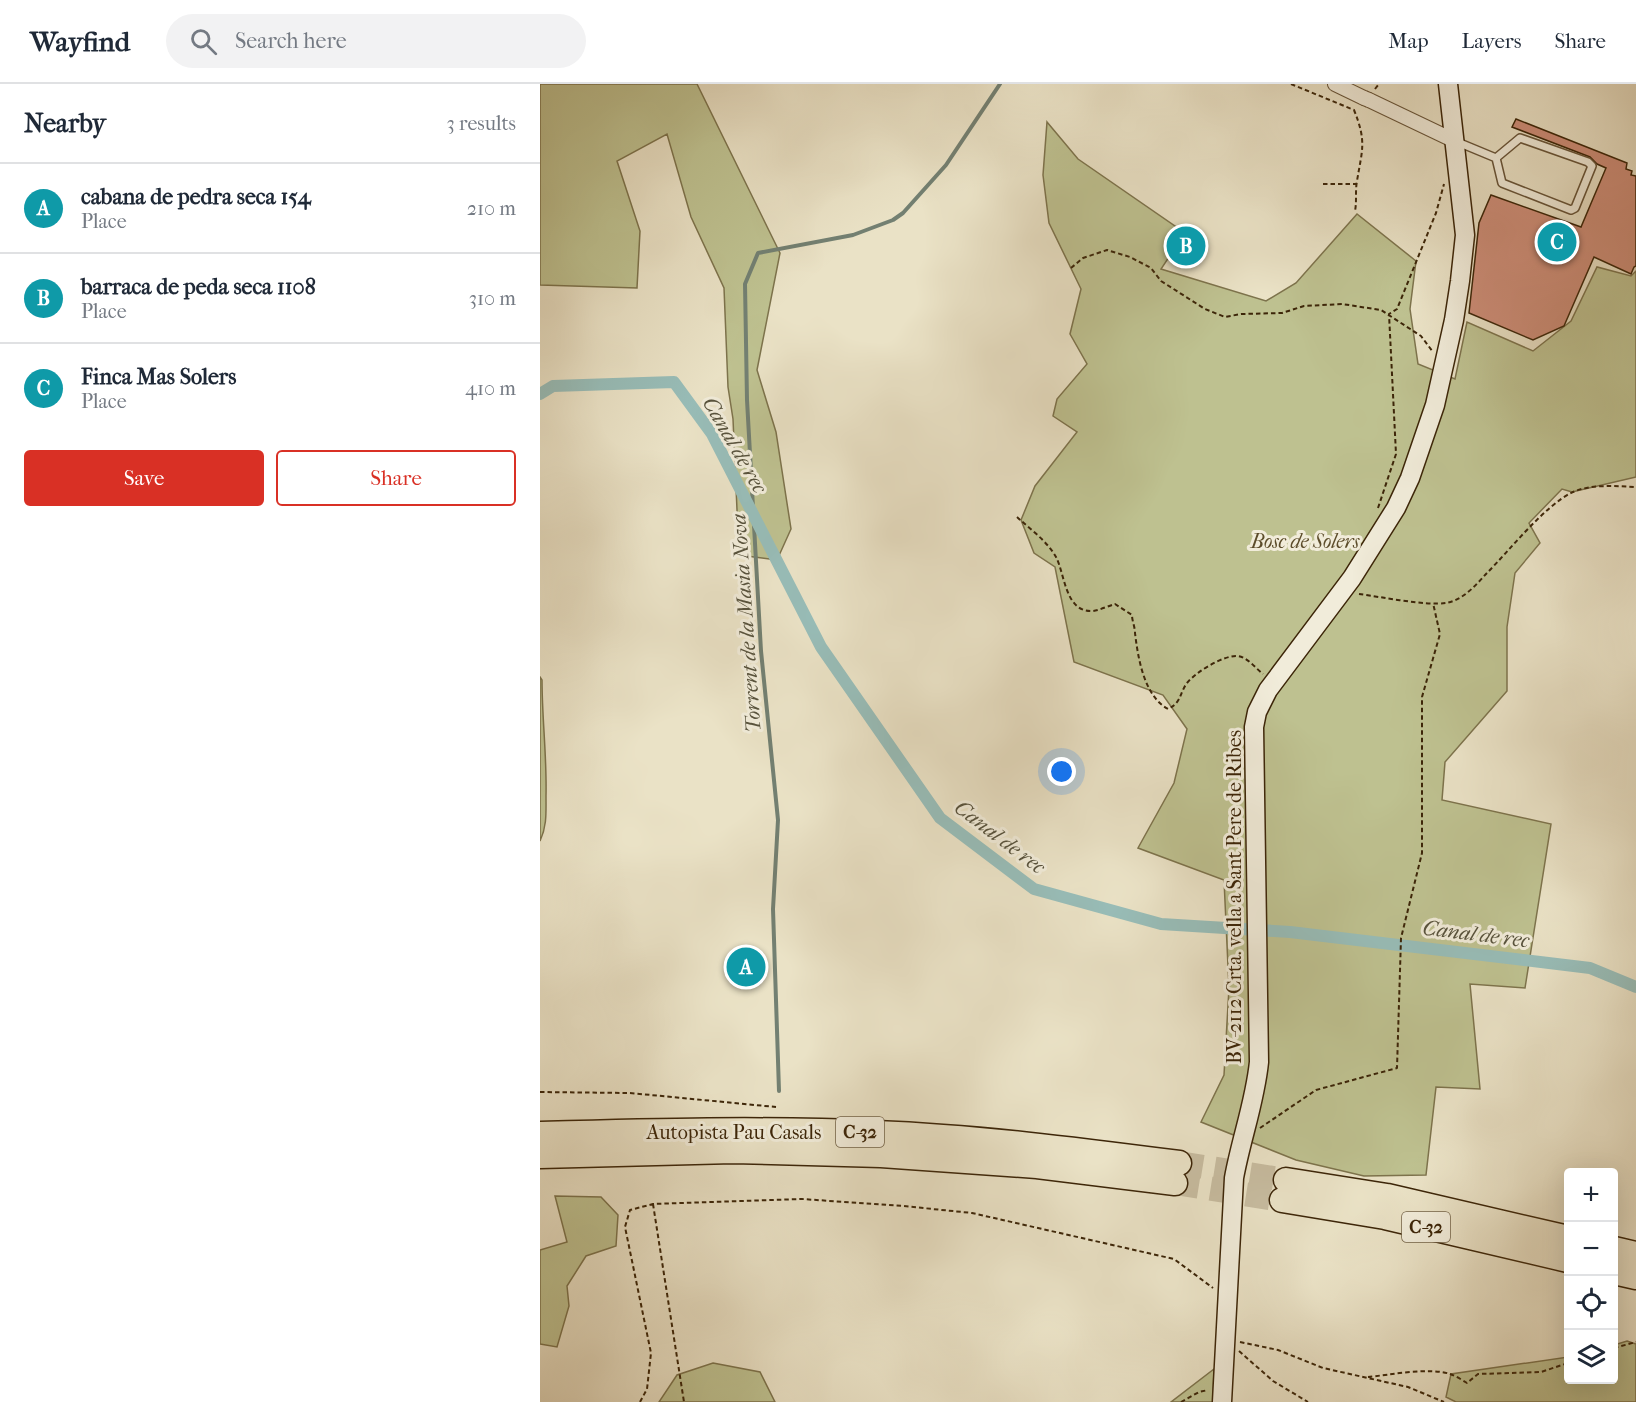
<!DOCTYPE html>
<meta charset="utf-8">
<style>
:root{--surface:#fff;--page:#f2f2f3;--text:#1f2937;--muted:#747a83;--line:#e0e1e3;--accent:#d93025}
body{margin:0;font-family:"IM FELL French Canon",serif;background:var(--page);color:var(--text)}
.controls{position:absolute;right:18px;bottom:18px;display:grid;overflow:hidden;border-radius:6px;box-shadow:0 6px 24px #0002}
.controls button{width:54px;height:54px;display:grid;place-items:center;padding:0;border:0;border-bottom:2px solid var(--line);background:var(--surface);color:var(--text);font:30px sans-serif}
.you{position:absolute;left:522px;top:688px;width:21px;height:21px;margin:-15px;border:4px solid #fff;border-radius:50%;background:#1a73e8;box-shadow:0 0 0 9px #1a73e833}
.badge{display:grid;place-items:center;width:39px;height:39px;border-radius:50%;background:var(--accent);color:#fff;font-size:20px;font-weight:700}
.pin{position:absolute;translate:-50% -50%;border:3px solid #fff;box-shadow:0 2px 6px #0006}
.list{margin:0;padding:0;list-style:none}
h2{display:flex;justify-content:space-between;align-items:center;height:78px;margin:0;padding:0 24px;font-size:26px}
h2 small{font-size:20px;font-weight:400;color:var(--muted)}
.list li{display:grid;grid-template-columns:39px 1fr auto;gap:18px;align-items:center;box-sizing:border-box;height:90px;padding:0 24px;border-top:2px solid var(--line)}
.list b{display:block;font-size:22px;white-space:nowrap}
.list p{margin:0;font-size:20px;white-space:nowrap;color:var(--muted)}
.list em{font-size:20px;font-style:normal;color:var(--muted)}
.actions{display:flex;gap:12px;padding:18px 24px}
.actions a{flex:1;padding:14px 0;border:2px solid var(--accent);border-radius:6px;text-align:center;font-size:21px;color:var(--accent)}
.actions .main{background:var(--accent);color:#fff}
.icon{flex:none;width:33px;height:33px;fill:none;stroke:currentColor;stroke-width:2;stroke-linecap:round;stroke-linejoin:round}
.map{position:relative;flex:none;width:1096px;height:1318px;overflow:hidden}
header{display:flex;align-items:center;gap:36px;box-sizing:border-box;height:84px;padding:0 30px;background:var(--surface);border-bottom:2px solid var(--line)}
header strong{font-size:28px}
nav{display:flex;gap:33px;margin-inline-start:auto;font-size:21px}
.search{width:420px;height:54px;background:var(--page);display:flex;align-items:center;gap:15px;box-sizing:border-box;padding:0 21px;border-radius:33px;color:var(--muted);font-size:22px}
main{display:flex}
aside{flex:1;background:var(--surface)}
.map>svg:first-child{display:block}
</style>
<header>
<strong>Wayfind</strong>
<div class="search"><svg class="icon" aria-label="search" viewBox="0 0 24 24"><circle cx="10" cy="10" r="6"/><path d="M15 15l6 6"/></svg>Search here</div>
<nav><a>Map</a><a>Layers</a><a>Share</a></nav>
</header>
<main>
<aside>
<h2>Nearby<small>3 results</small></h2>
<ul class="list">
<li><span class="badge" style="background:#0f9aa8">A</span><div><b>cabana de pedra seca 154</b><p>Place</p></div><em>210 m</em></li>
<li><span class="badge" style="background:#0f9aa8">B</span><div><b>barraca de peda seca 1108</b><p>Place</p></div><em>310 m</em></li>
<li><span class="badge" style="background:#0f9aa8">C</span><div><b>Finca Mas Solers</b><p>Place</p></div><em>410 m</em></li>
</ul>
<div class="actions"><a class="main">Save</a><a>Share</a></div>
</aside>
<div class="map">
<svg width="1096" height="1318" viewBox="0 0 1096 1318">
<rect width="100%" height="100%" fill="#eae2c6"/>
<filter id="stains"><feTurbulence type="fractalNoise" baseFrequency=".00333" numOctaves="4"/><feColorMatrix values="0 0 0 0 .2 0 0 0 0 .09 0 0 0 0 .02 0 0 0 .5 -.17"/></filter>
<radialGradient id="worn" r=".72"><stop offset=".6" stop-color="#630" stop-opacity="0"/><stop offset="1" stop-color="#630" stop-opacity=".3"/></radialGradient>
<!-- green -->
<path fill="#bec190" stroke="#7d734c" stroke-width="1.5" d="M0 0H157L240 169 217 286 236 348 251 445 237 476 199 471 193 335 188 303 184 204 151 133 127 50 77 77 100 147 97 204 0 201Z
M507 38 538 75 645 149 621 185 726 217 756 199 817 130 876 177 870 225 878 280 915 295 927 238 993 267 1031 237 1057 183 1091 192 1096 187V393L1032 408 1022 405 989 439 1000 459 975 489 967 543V607L905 678 902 716 1011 740 985 904 930 900 940 1005 896 1003 886 1091 824 1092 756 1076 661 1038 684 991 689 904 684 796 598 764 634 699 647 645 623 611 534 578 515 483 494 469 481 436 495 402 537 348 513 332 517 315 547 280 530 250 541 205 509 139 503 91Z
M0 593 2 596C2 635 7 673 6 712 6 729 7 742 0 757Z
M15 1112 61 1113 78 1131 76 1162 46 1172 27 1202 29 1222 17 1263 0 1260V1166L27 1158Z
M1087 1257 1096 1260V1318H916L906 1313 911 1290 1028 1273V1296H1074V1261Z
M173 1279 220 1288 235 1318H119L137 1291Z
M674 1285 673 1318H631Z"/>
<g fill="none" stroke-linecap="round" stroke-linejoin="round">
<!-- stream -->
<path stroke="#738072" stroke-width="4" d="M239 1007 233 825 238 736 221 567 207 316 205 200 218 169 313 151 353 136 363 129 406 81 460 0"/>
<!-- canal -->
<path stroke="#98bdb8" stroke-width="12" d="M0 310 13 302 134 298 172 350 281 563 400 734 494 805 621 840 750 848 1050 884 1096 903"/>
</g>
<!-- building -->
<path fill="#cd8d78" stroke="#3c2508" stroke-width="1.5" d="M976 35 1087 79 1086 85 1092 87 1091 91 1096 92V182L1094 183 1091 190 1054 173 1024 242 993 256 929 229 939 139 951 111 1041 143 1066 84 1057 80 1050 73 972 43Z"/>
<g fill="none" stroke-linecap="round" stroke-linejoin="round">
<!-- highway-tunnel -->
<path stroke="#c7bca0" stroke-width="24" stroke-dasharray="24 12" stroke-linecap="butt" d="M639 1079 746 1096
M635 1099 742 1116"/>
<defs>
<path id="lane" d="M980 54 1048 78 1052 82 1035 124 1031 126 962 99 956 74Z
M915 57 956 74"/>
<path id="street" d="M795 0 824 14
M829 16 915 57"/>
<path id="secondary" d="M682 1318 694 1094C701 1055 715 1018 719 978L714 643 717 628 728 606 812 494 856 424 870 394 895 321 914 236 920 197 925 151 908 0"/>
<path id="highway" d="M0 1050C112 1047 224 1044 336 1049 437 1053 538 1066 639 1079
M0 1072 193 1067 341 1071 497 1082 635 1099
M746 1096 847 1112 1028 1154
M742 1116 845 1133 1028 1176
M1074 1165 1096 1170
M1074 1188 1096 1193"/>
</defs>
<!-- lane casing -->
<use href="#lane" stroke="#685438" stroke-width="10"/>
<!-- street casing -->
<use href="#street" stroke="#685438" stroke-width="16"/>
<!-- secondary casing -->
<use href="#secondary" stroke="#3c2508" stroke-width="21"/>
<!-- highway casing -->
<use href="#highway" stroke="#3c2508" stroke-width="27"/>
<!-- path -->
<path stroke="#3c2508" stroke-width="2" stroke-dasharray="4.5 3" stroke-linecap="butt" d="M751 0 814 26C827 58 822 66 817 97 815 107 817 117 815 127
M835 5 839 0
M783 100H816
M531 184 543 174 567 166 590 173 611 184 621 197 665 225 685 233 701 230 742 229 764 222 802 220 841 226 881 252 893 268
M838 424 856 370 849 230 857 225 896 129 904 100
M477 433C490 445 507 457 516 473 525 490 525 529 553 527 560 526 568 522 575 520L592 531C592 537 595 543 595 549 598 574 604 612 628 625 642 618 639 610 647 599 656 588 682 572 696 572 707 572 715 584 723 590
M819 510C842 513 886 522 906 519 923 516 935 502 946 490 969 467 1005 421 1033 408 1051 400 1076 402 1096 403
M0 1008 90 1009 236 1023
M720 1044 776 1006 857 984 861 854 882 769V613L900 550 893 519
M113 1120 144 1318
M700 1258 738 1266 783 1284 868 1303 904 1318
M1074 1264 1096 1258
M699 1267 733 1297 768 1318
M828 1293C849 1291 890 1283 910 1290 916 1292 922 1296 927 1299L938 1290 1001 1288 1028 1279
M100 1318 107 1305 111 1269 85 1143 90 1126 113 1120 262 1115 363 1122 432 1129 634 1175 673 1204
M641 1318 659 1308 668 1306"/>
<!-- lane -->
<use href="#lane" stroke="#f1ecda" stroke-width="7"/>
<!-- street -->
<use href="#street" stroke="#f1ecda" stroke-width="14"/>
<!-- secondary -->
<use href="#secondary" stroke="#f1ecda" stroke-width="18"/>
<!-- highway -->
<use href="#highway" stroke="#eae2c6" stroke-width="24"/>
<defs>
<path id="street-bridge" d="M824 14 829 16"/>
</defs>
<!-- street-bridge casing -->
<use href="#street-bridge" stroke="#685438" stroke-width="16" stroke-linecap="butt"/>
<!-- street-bridge -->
<use href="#street-bridge" stroke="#f1ecda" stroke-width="14"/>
</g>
<g text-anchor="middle" stroke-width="6" stroke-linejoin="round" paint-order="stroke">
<!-- shield labels -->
<g fill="#f1ecda" stroke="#726147" stroke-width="1.5">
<rect x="296" y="1033" width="48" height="30" rx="4.5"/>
<rect x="862" y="1128" width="48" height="30" rx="4.5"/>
</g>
<g font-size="18" font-weight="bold" fill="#3c2508">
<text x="320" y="1054">C-32</text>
<text x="886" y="1149">C-32</text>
</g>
<!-- park labels -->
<g font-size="20" font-style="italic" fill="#5c4c2a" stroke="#f1ecda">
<text x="765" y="464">Bosc de Solers</text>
</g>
<!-- street labels -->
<g font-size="20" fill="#3c2508" stroke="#f1ecda">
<text transform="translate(694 813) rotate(-90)" y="7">BV-2112 Crta. vella a Sant Pere de Ribes</text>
<text x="194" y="1055">Autopista Pau Casals</text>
</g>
<!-- water labels -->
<g font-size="21" font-style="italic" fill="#58533d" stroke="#f1ecda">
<text transform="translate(195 361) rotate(60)" y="7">Canal de rec</text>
<text transform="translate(206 539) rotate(-94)" y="7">Torrent de la Masia Nova</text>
<text transform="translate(460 753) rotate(37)" y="7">Canal de rec</text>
<text transform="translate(936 850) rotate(7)" y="7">Canal de rec</text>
</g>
</g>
<rect width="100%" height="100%" filter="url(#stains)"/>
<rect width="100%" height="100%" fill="url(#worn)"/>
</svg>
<div class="controls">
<button>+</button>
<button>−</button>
<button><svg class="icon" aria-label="locate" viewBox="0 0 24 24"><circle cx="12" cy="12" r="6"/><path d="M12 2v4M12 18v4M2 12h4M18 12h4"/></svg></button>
<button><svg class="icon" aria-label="layers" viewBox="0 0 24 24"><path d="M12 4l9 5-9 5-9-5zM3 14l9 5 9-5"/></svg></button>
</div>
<div class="you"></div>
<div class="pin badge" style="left:206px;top:883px;background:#0f9aa8">A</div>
<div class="pin badge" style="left:646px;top:162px;background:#0f9aa8">B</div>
<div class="pin badge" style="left:1017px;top:158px;background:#0f9aa8">C</div>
</div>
</main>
